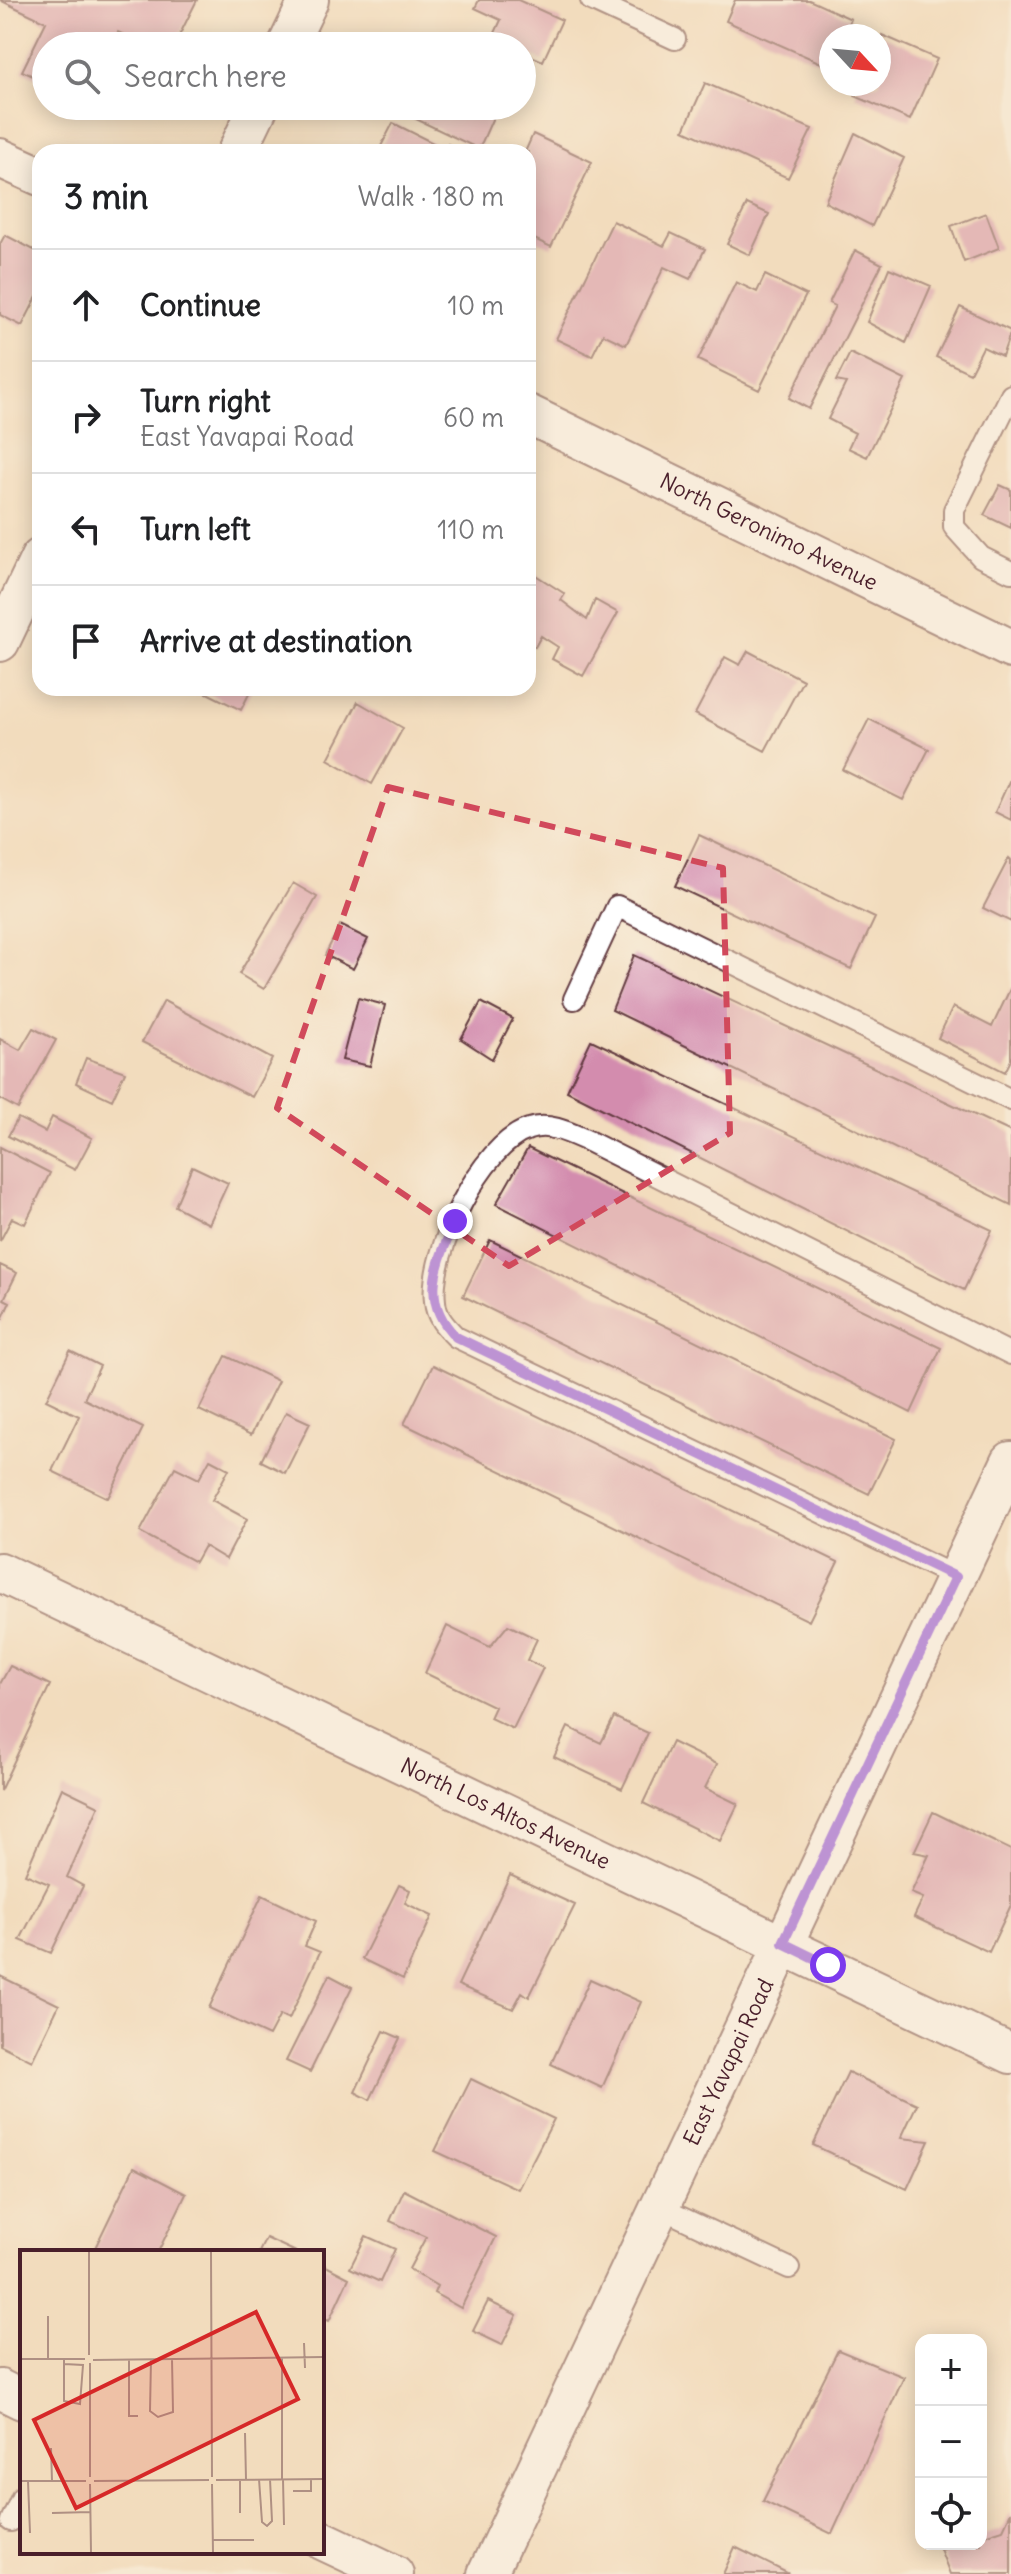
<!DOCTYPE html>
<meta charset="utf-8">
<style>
:root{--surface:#fff;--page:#f6f6f6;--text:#202124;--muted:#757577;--line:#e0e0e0}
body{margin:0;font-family:Delius,sans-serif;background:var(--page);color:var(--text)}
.controls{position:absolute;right:24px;bottom:24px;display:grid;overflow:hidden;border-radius:16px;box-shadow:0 4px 20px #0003}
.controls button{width:72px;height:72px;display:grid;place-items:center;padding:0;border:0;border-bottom:2px solid var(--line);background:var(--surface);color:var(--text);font:40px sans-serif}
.compass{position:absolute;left:819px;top:24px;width:72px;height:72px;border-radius:50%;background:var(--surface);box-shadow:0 4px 20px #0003;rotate:116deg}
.stop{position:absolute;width:24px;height:24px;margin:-18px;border:6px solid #7c3aed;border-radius:50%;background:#fff}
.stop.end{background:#7c3aed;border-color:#fff;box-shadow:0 2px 8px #0008}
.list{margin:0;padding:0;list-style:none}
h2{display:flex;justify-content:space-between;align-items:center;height:104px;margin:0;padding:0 32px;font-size:34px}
h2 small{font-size:26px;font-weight:400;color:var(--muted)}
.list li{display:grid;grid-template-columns:52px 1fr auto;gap:24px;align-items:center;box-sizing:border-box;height:112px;padding:0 32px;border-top:2px solid var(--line)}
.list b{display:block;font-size:30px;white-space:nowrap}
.list p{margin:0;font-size:26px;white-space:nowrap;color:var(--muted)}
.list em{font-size:26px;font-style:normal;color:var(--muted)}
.icon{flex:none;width:44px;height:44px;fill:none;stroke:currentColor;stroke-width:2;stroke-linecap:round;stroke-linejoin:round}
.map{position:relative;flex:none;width:1011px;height:2574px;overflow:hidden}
.search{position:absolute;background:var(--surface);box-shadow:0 4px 20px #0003;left:32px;top:32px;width:504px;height:88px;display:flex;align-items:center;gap:20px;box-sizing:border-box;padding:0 28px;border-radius:44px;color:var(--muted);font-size:30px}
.panel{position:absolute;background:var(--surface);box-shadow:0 4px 20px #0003;left:32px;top:144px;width:504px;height:552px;border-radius:24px}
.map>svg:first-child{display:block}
</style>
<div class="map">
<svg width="1011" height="2574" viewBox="0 0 1011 2574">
<rect width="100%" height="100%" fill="#fbf7ec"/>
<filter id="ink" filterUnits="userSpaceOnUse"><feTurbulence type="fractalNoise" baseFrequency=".0125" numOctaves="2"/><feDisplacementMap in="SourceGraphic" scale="16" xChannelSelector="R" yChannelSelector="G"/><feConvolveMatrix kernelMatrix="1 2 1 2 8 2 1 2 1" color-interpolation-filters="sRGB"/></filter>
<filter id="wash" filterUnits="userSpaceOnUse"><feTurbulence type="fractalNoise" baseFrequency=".006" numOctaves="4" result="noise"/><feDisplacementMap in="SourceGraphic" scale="32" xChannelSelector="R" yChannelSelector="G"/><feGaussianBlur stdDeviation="1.8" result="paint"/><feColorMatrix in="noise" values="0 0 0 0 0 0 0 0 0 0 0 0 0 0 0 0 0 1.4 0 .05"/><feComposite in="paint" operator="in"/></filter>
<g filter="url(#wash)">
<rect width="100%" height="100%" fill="#f2dcbd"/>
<g id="blocks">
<!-- building -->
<path fill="#d38cae" d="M0 0H197L174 46H148L118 32 111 46 87 42 85 46H46V82L22 71 46 22Z
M479 0H518L562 20 543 61 529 55 522 71V46H489L501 20 475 8Z
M735 0H809L851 19 844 36H831L830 67 726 21Z
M882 35 937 59 910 120 855 96 860 84H879Z
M705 83 812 129 788 178 684 130Z
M401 106H498L479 149 399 111Z
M393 123 445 149 448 144 464 152H378Z
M855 133 904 158 872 226 825 202Z
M533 134 592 162 551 247 528 236V152H525Z
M747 204 769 214 750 255 727 244Z
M986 213 999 248 964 262 951 226Z
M613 221 664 246 671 233 705 249 690 279 664 267 626 345 603 334 592 356 556 339Z
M5 235 40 253V291L22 326 0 315V244Z
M855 250 882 264 809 409 789 398 835 306 829 303Z
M889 268 931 286 906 343 867 322Z
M765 275 806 295 759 390 698 360 736 282 757 292Z
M960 307 1011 331 1002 356 983 347 970 373 936 357Z
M850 353 905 380 867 457 848 448 855 433 828 419 846 383 836 381Z
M1000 485 1011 490V528L984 515Z
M534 574 565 594 561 600 587 620 595 600 618 613 583 676 552 659 558 647 541 636 535 647 528 642V586Z
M748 651 803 680 765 751 695 714 725 657 740 665Z
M197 688H252L241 710Z
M358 702 403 728 372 784 328 759Z
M869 719 929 749 903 800 843 770Z
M1011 777V820L995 812Z
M699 835 875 918 851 969 675 886Z
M1009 858 1011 860V922L983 908Z
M293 883 317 897 264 989 239 974Z
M340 925 368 939 353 969 325 955Z
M634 955 1011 1132V1205L612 1010Z
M1011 987V1060L1005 1072 938 1038 953 1007 992 1027Z
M358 998 385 1005 370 1066 342 1060Z
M164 1001 272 1059 252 1097 142 1042Z
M481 1002 513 1019 492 1059 461 1039Z
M33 1028 56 1040 18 1109 0 1099V1039L20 1050Z
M591 1040 992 1230 964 1290 567 1091Z
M86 1058 125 1072 112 1100 76 1083Z
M52 1117 92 1138 75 1170 8 1136 18 1118 45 1132Z
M0 1147 50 1173 25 1224 12 1218 0 1241Z
M528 1148 941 1348 911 1413 496 1204Z
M192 1166 228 1183 209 1224 175 1206Z
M490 1240 896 1439 869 1494 463 1296Z
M0 1265 17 1273 4 1299 10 1302 0 1324Z
M70 1351 100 1366 84 1399 143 1428 108 1498 52 1471 79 1416 46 1400Z
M226 1356 278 1381 251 1435 199 1410Z
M433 1365 838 1562 809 1621 404 1424Z
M286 1412 310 1423 285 1473 261 1461Z
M210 1459 229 1469 212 1500 247 1519 226 1559 204 1546 195 1562 140 1532 175 1467 199 1479Z
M508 1625 537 1639 527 1660 543 1668 513 1729 490 1718 495 1707 425 1673 447 1626 490 1647Z
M10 1666 50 1685 0 1791V1684Z
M614 1717 648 1733 622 1789 554 1757 568 1727 601 1743Z
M672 1742 717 1764 705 1788 738 1804 720 1841 643 1803Z
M62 1788 99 1806 67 1877 83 1886 51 1953 20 1940 49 1884 25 1874Z
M933 1812 1011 1850V1905L989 1952 914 1917 923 1898 911 1893 929 1855 914 1852Z
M510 1875 575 1905 529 1997 522 1992 513 2009 458 1985Z
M399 1885 410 1890 405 1903 432 1916 403 1979 362 1959Z
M262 1895 316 1921 305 1946 320 1952 289 2019 280 2015 269 2036 209 2008Z
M329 1975 352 1987 310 2072 286 2061Z
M0 1976 59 2005 32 2061 0 2045Z
M590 1979 641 2002 602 2088 551 2064Z
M384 2031 400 2038 370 2100 355 2092Z
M848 2072 917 2104 901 2138 929 2141 907 2189 813 2145Z
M471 2079 554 2119 518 2189 435 2151Z
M134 2167 186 2194 158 2252H93Z
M404 2190 496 2237 461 2308 434 2293 437 2286 409 2269 426 2237 390 2221Z
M366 2236 395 2249 380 2282 350 2268Z
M266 2238 296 2252H259Z
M322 2264 349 2278 329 2321 322 2318Z
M488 2301 517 2315 502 2345 473 2331Z
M838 2350 904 2377 832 2534 763 2501Z
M1011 2512V2574H950L940 2549 956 2544H981V2536L1003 2529Z
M735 2547 789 2574H723Z"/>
</g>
</g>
<g filter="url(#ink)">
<use href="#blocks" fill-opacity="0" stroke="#633b41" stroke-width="2"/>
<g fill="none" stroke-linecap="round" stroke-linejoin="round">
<defs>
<path id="lane" d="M591 0 675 39
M1011 395 954 510V527L981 557 1011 572
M574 999 617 906 1011 1100
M956 1577 456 1337C445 1326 436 1317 435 1301 429 1254 481 1144 529 1129 549 1122 570 1133 588 1141L1011 1354
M661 2208 789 2268
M11 2521 22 2497"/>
<g id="street">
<path d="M287 46 309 0"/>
<path d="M237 152 259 106"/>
<path d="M0 158 40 176"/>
<path id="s1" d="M528 414 1011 649"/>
<path d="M0 642 40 558"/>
<path id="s2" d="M0 1572 1011 2054"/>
<path d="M0 2389 22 2400"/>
<path d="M322 2540 394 2574"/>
<path id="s3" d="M487 2574 1011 1461"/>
</g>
</defs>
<!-- lane casing -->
<use href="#lane" stroke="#633b41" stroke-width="24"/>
<!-- street casing -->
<use href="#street" stroke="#633b41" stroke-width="42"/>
<!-- lane -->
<use href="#lane" stroke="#fff" stroke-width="20"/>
<!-- street -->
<use href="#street" stroke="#fff" stroke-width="38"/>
</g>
</g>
<g fill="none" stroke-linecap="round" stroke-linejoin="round" filter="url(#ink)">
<!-- route -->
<path stroke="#7c3aed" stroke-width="10" d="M455 1221C438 1263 418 1299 456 1337L956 1577 783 1943 828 1965"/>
</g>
<!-- marked area -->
<path d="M0 0H1011V2574H0ZM388 787 723 868 730 1133 509 1266 277 1108Z" fill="#f2dcbd" fill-opacity=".55" fill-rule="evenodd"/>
<path fill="none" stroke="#d1495b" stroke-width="6" stroke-dasharray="16 10" stroke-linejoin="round" d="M388 787 723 868 730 1133 509 1266 277 1108Z"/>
<g text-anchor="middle" stroke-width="8" stroke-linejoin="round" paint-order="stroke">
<!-- street labels -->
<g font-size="22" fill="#4a1f2b" stroke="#fbf7ec">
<text dy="8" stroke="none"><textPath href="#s1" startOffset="268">North Geronimo Avenue</textPath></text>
<text dy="8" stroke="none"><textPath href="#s2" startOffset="560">North Los Altos Avenue</textPath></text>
<text dy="8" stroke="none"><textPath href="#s3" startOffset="566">East Yavapai Road</textPath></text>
</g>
</g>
<!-- overview -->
<g transform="translate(20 2250)">
<rect width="304" height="304" fill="#f2dcbd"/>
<path fill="none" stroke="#af9083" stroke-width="2" d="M69 1V105M191 1 192 227M284 93 285 118M262 107V229M0 109H65M28 109V66M44 109V151L60 154 63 115 44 114M109 109V166H118M131 109 130 161 138 167 153 162 152 109M73 110 304 107M70 113V227M225 183 226 230M31 198 32 231M239 229 242 272 247 276 252 271 250 229M263 229 264 275M196 230 304 229M220 230V263M0 231H66M8 231 10 283M74 231 189 230M70 234 71 303M192 234 193 303M273 241H291V229M32 263 70 262M192 290H234"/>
<path fill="#d62828" fill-opacity="0.15" stroke="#d62828" stroke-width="4" d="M236 62 278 149 56 258 14 170Z"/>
<rect width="304" height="304" fill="none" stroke="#4a1f2b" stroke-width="4"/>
</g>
</svg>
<div class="controls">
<button>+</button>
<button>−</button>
<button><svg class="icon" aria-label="locate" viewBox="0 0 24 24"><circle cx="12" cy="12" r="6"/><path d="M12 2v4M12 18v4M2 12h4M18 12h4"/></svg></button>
</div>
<svg class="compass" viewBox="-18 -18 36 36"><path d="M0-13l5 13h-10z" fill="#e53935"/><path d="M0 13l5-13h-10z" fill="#757577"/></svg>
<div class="stop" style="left:828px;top:1965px"></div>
<div class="stop end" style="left:455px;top:1221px"></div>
<div class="search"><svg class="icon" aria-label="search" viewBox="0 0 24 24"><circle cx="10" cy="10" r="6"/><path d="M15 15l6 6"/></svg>Search here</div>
<section class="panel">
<h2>3 min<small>Walk · 180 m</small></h2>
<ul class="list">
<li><svg class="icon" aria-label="ahead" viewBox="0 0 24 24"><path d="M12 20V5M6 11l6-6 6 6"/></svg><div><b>Continue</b></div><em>10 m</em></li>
<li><svg class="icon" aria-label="right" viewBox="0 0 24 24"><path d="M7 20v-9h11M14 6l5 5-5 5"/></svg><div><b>Turn right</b><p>East Yavapai Road</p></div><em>60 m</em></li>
<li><svg class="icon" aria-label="left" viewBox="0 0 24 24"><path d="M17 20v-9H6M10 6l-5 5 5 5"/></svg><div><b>Turn left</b></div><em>110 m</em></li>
<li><svg class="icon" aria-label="arrive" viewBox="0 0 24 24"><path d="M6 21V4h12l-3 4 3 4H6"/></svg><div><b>Arrive at destination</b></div></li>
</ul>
</section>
</div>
